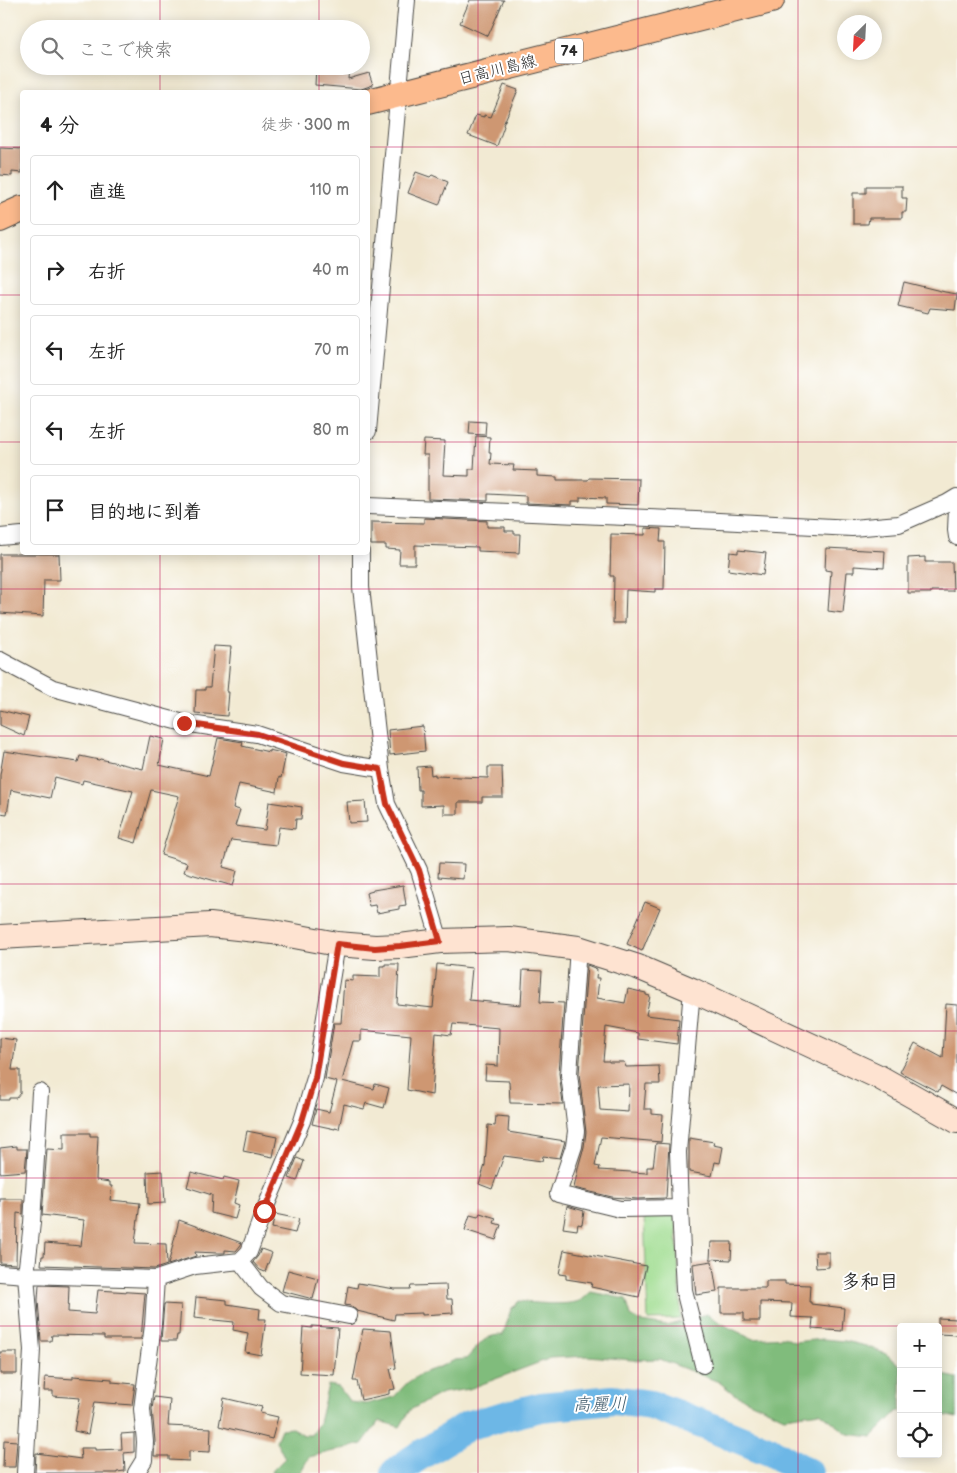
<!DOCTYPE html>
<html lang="ja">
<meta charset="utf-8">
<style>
:root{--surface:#fff;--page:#f2f2f2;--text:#222;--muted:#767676;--line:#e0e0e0}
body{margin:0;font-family:"Balsamiq Sans","Klee One",sans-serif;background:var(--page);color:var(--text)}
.controls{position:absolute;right:15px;bottom:15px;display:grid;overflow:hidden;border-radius:5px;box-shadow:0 2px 12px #0003}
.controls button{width:45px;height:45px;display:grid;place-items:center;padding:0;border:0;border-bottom:1px solid var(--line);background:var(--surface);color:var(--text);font:25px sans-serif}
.compass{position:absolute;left:837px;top:15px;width:45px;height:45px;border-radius:50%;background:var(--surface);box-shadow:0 2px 12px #0003;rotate:204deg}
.stop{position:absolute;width:15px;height:15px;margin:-11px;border:4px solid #c8321e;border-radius:50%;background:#fff}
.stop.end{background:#c8321e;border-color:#fff;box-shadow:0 1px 5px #0008}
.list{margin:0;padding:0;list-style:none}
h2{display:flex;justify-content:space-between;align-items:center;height:65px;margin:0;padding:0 20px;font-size:21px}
h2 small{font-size:16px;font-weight:400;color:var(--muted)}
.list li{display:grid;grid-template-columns:32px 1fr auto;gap:15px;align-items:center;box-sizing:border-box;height:70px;margin:0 10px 10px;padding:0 10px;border:1px solid var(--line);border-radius:5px}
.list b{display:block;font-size:19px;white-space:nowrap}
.list em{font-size:16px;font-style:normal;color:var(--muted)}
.icon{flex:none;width:28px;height:28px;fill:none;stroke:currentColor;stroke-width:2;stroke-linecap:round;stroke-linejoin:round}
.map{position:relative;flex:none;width:957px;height:1473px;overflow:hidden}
.search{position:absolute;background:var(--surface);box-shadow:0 2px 12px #0003;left:20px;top:20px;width:350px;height:55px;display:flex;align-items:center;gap:12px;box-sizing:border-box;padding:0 18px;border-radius:28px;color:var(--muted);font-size:19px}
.panel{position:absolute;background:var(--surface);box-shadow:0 2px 12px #0003;left:20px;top:90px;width:350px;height:465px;border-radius:5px}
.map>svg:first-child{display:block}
</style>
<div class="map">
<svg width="957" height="1473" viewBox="0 0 957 1473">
<rect width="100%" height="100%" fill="#fff"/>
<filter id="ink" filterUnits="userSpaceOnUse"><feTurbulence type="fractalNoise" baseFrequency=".02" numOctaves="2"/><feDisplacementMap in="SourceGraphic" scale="10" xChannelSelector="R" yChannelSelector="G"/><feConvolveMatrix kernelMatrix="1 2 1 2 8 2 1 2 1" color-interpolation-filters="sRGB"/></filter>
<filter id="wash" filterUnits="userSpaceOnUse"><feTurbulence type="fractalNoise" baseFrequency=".0096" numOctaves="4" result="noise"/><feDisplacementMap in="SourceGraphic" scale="20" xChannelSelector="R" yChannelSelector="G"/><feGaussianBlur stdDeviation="1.12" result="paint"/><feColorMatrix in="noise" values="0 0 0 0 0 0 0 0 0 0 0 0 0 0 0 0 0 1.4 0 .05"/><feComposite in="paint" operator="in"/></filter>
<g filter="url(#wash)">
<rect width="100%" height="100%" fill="#f2ead3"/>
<!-- green -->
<path fill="#a0dd91" stroke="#66845e" d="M676 1213 681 1319 648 1320 644 1214Z"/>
<!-- forest -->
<path fill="#80bc7b" stroke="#567453" d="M591 1292 626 1299 631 1316 641 1322 667 1326 706 1314 730 1328 753 1339 784 1337 794 1342 823 1339 844 1341 866 1346 886 1354 901 1366V1411H898L872 1437 848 1434 820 1412 784 1417 734 1394 719 1382 660 1359 632 1360 588 1356 551 1358 469 1389 442 1393 410 1410 400 1427 379 1421 362 1444 309 1457 300 1473H272L273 1470 285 1458 276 1441 281 1429 292 1428 304 1435H311L319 1423 328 1385 339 1387 350 1402 366 1404 394 1397 407 1383 422 1373 437 1368 455 1360 466 1359C478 1347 484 1334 503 1335L511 1309 519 1301C532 1303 567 1306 579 1301 583 1300 588 1294 591 1292Z
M938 1374 957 1378V1418L938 1414Z"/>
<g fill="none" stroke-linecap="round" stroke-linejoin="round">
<!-- river -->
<path stroke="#6db7e6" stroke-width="30" d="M395 1473 411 1461 469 1425 541 1407 613 1400 651 1405 710 1427 772 1452 808 1473"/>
</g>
<g id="blocks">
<!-- building -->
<path fill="#ce9772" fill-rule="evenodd" d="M470 0H504L488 36 460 23Z
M316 66H349L348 79 369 73 373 85 361 89 315 85Z
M504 85 518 90 503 125 504 126 497 146 468 135 476 115 484 117V115L491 117Z
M0 148 22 149V173L12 172V176L0 175Z
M416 172 430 177 432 175 448 182 439 205 408 193Z
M866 186H902V198H907L906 212H902V218H869L868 224H853V193H866Z
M904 282 945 292 957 294 955 310 930 308 928 313 898 306Z
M470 421 486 422 485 435 469 434Z
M476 436 490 437 489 453H491L490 464 514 465 513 470 537 471V476L557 477V480H588L589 478 639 479 638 505 606 504V498L580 497V501H572V505L526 503V496L488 494V501L428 499V455H423L424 440 445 441 443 475 469 476V469H474Z
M424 518 487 521V527H505V531H514V534H520L519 553 478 551V547L415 545V564H399L400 550 386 549V545H371V522L424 523Z
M645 528 661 529 660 542H665L664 589H655V592L626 590 625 623H613L614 576H610L611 534 645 535Z
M826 548 885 551 884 568 854 566V572H847L843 613 828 611 831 571 825 570Z
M738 550 766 553 763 575 728 570 730 552 738 553Z
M0 554H59L60 580H44L43 616 0 613Z
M925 557V562H952L953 591H931V593H908V558Z
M214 646 231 647 227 692H229L227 716 195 713 196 690H205V687H210Z
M0 710 29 717 24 736 0 725Z
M423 726 425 751 390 755 388 730Z
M150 736 164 739 159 765 209 776 218 738 243 742 242 746 269 752V750L286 754 281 778 279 777 277 792 239 784 233 808 240 810 235 826 265 830 269 802 302 807 301 819H296L295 829 279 827 276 845 231 840 223 867 237 871 233 886 184 872 187 863 161 855 179 796 151 790 136 843 119 838 133 791 83 780 82 784 55 777 50 798 11 790 7 814 0 813V775L4 751 78 762 80 756 99 760 100 759 143 769Z
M430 766 431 775 435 774V776L488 778V767H502L503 797H482V802H458V814H444V805L421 806V790H418L417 767Z
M365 801 367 822 349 823 347 802Z
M439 863 464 864 463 879 438 877Z
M403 885 406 905 399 906V909L377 913 375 905 369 906 366 893 373 891V890Z
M645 902 660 908 642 951 627 944Z
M385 964H399L397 1004 433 1008 437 964 472 968 469 1000 521 1005 523 970 542 971 540 1002 564 1003 559 1073 563 1104 510 1103 509 1081 485 1080 486 1065 498 1066 499 1028 453 1024 451 1035 436 1033 432 1095 407 1090 411 1035 361 1030V1041H353L342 1081 374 1089 375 1084 389 1088 384 1108 366 1103 364 1109 344 1104 339 1129 335 1128V1129L312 1124 316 1109 329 1112 337 1082 325 1079 334 1023H341L344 980 353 981V976L380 977V966H385Z
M587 965 597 969 596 978H599L597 998 625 1003 628 989 646 993V995L650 996 646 1015 679 1019 677 1044 638 1039V1033L606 1027 603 1061H609V1062H624L626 1067 659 1066 660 1084H646L644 1109H652V1114L663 1115 661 1142 601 1137 595 1166 600 1167 599 1170 647 1173V1167H653L656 1143 669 1144 666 1198 637 1199 612 1197 574 1188 579 1164 584 1147 586 1132 579 1074ZM629 1084 628 1112 600 1110 598 1085Z
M946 1004 957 1005V1095L941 1086 938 1092 900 1072 915 1043 943 1058Z
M0 1038 16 1040 12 1070H20V1093L16 1098H9V1100H0Z
M496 1116 509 1117 508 1132 565 1141 560 1158 543 1156 542 1161 504 1156 492 1189 479 1184 485 1165 488 1125 495 1126Z
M247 1131 277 1137 273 1157 243 1151Z
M64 1133H90V1136H98L96 1180 110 1182V1186H112L110 1200 140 1203 135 1243 166 1244 167 1265 155 1269 41 1265 42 1256H44L45 1243 81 1246 84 1220 42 1215 47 1149 64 1150Z
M689 1138 714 1142 713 1145 723 1147 720 1163 715 1162 712 1176 689 1172Z
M17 1146V1149H27L25 1171 0 1173V1148Z
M297 1158 304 1161 297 1181 289 1178Z
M163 1171 165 1203 148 1204 147 1172Z
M191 1172 223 1180 224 1177 239 1181 234 1203 239 1205 235 1219 211 1213 212 1195 187 1187Z
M0 1199H23V1214L17 1213 16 1264 0 1263Z
M567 1206 584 1211 582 1225 578 1224 577 1230 563 1228Z
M480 1213 496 1218 494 1223 501 1225 496 1240 465 1230 470 1215 478 1217Z
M275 1214 299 1219 295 1233 272 1228Z
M179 1220 242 1243 240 1246 236 1251 225 1250V1253H217L195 1252 196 1256 168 1265Z
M711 1242H732L731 1260 710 1259Z
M261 1249 272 1253 265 1272 260 1270 253 1262 258 1256Z
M564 1250 646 1266 639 1297 591 1287 592 1283 566 1279V1275L559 1274Z
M815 1252H829V1267L816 1268Z
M712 1261 717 1292 696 1295 693 1264Z
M288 1270 318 1278 313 1299 282 1291Z
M766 1281H785V1284L810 1285 809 1302H811V1304L844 1308 842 1331 812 1329 813 1318 791 1317 792 1303 760 1302V1321H744V1313H721V1288H766Z
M358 1283 395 1289H410L411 1286 446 1285 447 1299H452L453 1313 422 1315V1313L395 1314 394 1320 357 1311 351 1306 345 1305 348 1286 357 1288Z
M39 1285 69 1286 68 1312 95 1314 98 1290 145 1293 141 1339H104V1336L52 1335 51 1341H41L38 1300Z
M196 1297 227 1300V1304L260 1309 259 1319H266L261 1355 245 1352 248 1333 233 1330 234 1322 194 1318Z
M164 1304 181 1305 179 1335H177L176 1341H161Z
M938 1318 957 1319V1335L938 1334Z
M312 1326 338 1328 334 1375 300 1373 303 1327 312 1328Z
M363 1329 391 1331 396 1368 390 1369 395 1389 389 1390V1394L361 1400 357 1381H353Z
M0 1352H17V1374H0Z
M73 1376 112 1379V1382L135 1384 132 1405 94 1402 88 1434 74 1431 80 1398 53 1396V1391H44L45 1377 73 1379Z
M154 1397 170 1399 168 1426 211 1428 210 1452 189 1451V1461L169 1460V1456H154L155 1441 152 1409Z
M224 1398 262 1407 260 1413 278 1417 272 1439 219 1426Z
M134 1433V1452L124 1453 125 1471 117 1472V1473H35L36 1453 81 1459 80 1448H95V1450L122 1449 121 1434Z
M4 1440 17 1441 15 1467H3Z"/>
</g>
</g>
<g filter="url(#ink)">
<use href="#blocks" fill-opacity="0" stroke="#494844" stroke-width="1"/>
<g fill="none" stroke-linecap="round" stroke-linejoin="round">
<defs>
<path id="street" d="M368 431 407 0
M368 506 719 521 852 528 899 524 947 503 957 497
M957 508 956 530 957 537
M0 537 22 535
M361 552V587L381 769 387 804 419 870 440 941
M0 660 53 688 184 723 257 734 344 763 381 769
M578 948 569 1074 576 1131 574 1146 558 1194 620 1209 680 1208
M692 990 678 1152 680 1208 684 1290 703 1365
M240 1261 261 1288 281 1303 349 1316
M0 1273 26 1275 156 1279 195 1266 240 1261 249 1252 264 1211 302 1121 315 1078 337 944
M25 1473 32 1350 26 1275 32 1223 40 1092
M136 1473 144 1460 145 1442 142 1409 153 1325 156 1279"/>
<path id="secondary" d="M0 937 210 925 273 932 337 944 375 947 400 946 440 941 509 939 578 948 638 967 692 990 879 1077 957 1121"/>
<path id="primary" d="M368 102 771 0
M0 219 22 209"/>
</defs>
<!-- street casing -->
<use href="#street" stroke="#494844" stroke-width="18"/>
<!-- secondary casing -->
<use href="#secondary" stroke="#494844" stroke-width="26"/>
<!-- primary casing -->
<use href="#primary" stroke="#494844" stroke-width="28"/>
<!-- street -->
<use href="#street" stroke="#fff" stroke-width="16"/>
<!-- secondary -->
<use href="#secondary" stroke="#fee3d1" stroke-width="24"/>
<!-- primary -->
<use href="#primary" stroke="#fcba8d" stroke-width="26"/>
</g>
</g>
<g fill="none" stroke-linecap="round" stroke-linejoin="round" filter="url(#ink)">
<!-- route -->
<path stroke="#c8321e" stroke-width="6" d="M184 723 258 734 344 763 380 769 387 804 419 870 440 941 400 946 375 948 337 944 315 1078 302 1121 264 1211"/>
</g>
<!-- grid -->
<path fill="none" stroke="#c2185b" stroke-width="1" stroke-opacity="0.55" d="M160 0V29M319 0V29M478 0V1473M638 0V1473M798 0V1473M160 66V92M319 66V92M0 147H22M368 147H957M0 295H22M368 295H957M0 442H22M368 442H957M160 552V1473M319 552V1473M0 589H957M0 736H957M0 884H957M0 1031H957M0 1178H957M0 1326H957"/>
<g text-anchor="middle" stroke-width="4" stroke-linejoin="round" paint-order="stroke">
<!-- shield labels -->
<rect fill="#fff" stroke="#6b6b6b" stroke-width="1" x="555" y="38.5" width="28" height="25" rx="4"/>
<g font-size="15" font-weight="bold" fill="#2b2b2b">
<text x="569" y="56">74</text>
</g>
<!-- street labels -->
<g font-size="16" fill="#2b2b2b" stroke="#fff">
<text transform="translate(497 69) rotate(-14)" y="6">日高川島線</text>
</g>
<!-- water labels -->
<g font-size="18" font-style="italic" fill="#425c6c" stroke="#fff">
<text transform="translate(600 1404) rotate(-1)" y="6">高麗川</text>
</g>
<!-- quarter labels -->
<g font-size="19" font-weight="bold" fill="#2b2b2b" stroke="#fff">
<text x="870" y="1288">多和目</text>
</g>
</g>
</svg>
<div class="controls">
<button>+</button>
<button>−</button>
<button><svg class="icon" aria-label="locate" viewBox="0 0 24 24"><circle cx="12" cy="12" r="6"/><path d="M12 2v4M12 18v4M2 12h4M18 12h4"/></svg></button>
</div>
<svg class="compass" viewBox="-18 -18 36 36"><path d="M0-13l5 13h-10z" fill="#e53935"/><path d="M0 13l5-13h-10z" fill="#767676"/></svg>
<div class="stop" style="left:264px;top:1211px"></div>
<div class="stop end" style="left:184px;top:723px"></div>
<div class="search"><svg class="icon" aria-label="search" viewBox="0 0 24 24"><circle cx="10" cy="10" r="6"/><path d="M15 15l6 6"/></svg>ここで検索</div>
<section class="panel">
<h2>4 分<small>徒歩 · 300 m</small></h2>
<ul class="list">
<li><svg class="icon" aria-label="ahead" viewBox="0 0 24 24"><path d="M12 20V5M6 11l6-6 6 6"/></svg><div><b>直進</b></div><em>110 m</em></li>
<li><svg class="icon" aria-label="right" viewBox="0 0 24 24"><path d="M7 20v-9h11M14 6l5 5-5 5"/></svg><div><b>右折</b></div><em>40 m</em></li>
<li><svg class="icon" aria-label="left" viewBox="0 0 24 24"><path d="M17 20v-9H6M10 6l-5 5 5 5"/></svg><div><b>左折</b></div><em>70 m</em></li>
<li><svg class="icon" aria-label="left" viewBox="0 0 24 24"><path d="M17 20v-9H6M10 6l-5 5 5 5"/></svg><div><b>左折</b></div><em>80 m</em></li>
<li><svg class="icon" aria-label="arrive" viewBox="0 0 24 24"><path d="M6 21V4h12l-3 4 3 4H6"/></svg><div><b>目的地に到着</b></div></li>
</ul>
</section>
</div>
